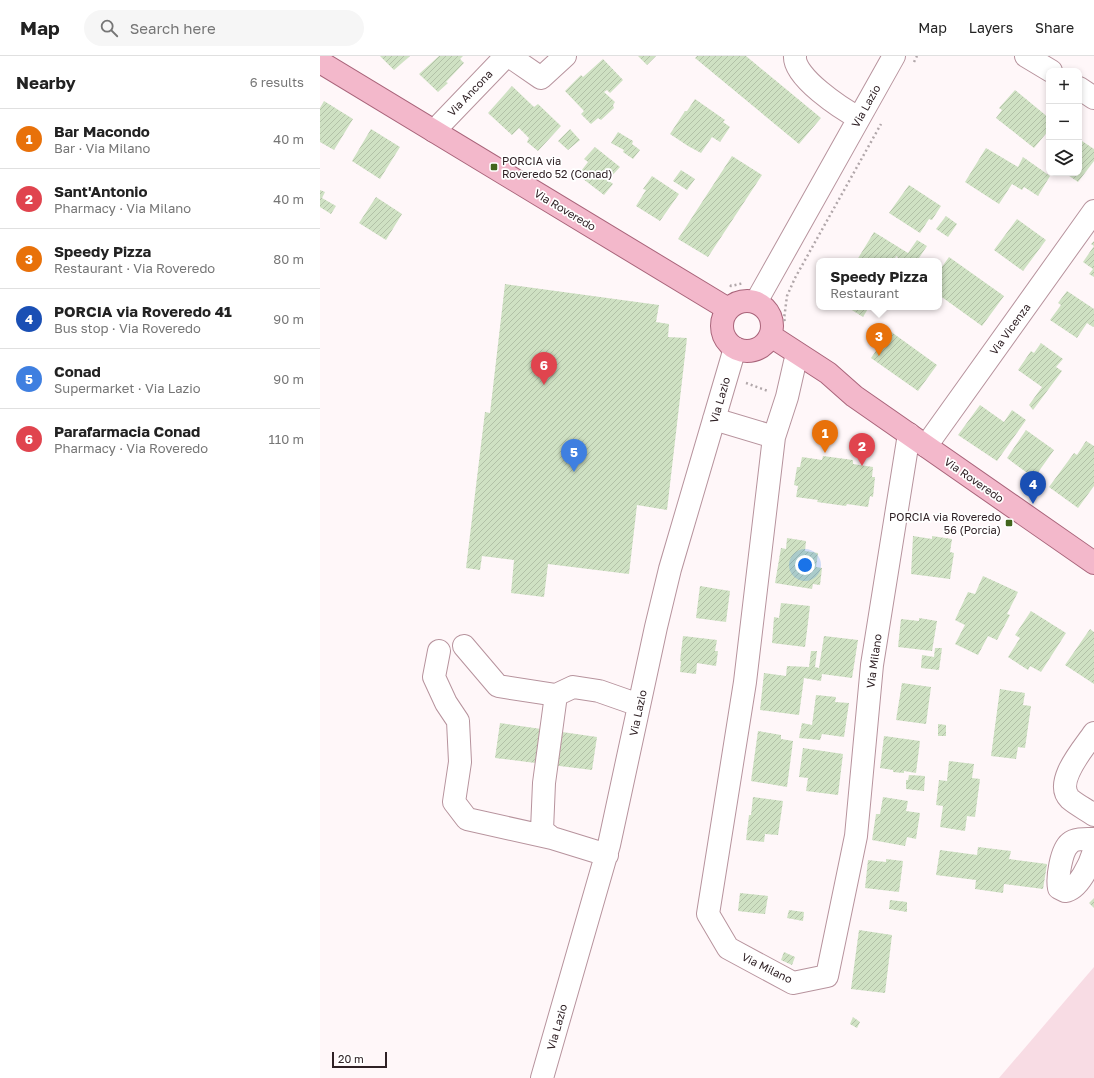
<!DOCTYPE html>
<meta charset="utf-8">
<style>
:root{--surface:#fff;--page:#f6f6f6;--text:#222;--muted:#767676;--line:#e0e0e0;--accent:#0f766e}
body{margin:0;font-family:"Golos Text",sans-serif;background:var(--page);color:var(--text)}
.controls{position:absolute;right:12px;top:12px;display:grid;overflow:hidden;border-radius:8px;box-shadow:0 2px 6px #0003}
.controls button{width:36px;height:36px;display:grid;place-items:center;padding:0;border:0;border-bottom:1px solid var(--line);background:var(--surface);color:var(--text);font:20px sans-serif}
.scale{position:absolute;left:12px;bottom:10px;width:55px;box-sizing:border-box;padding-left:4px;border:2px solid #2f2125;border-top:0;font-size:11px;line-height:14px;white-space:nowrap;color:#2f2125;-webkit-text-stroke:3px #fff;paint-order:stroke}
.you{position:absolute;left:485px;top:509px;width:14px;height:14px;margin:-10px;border:3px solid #fff;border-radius:50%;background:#1a73e8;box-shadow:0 0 0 6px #1a73e833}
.badge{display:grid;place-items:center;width:26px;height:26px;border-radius:50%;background:var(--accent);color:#fff;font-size:13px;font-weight:700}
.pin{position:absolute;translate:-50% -33px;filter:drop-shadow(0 1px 2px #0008)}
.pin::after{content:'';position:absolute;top:21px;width:14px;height:12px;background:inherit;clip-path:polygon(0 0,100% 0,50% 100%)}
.popup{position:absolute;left:496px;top:202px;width:126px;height:52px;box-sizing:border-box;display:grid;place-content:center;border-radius:8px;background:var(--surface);filter:drop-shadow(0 1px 3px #0005);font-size:13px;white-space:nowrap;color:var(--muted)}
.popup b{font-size:15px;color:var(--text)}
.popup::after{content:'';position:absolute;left:50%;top:100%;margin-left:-8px;border:8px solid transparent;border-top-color:var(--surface)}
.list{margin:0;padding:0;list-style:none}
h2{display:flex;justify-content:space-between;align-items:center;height:52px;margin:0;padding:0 16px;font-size:17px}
h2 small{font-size:13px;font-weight:400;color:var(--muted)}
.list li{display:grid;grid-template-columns:26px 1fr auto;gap:12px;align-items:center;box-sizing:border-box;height:60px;padding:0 16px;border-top:1px solid var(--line)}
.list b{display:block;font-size:15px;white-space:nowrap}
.list p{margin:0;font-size:13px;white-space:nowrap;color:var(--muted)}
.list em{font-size:13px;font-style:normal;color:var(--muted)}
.icon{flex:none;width:22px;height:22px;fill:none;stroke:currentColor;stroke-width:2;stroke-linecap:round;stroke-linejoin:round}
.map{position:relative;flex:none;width:774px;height:1022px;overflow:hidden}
header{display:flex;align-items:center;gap:24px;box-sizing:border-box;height:56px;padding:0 20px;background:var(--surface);border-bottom:1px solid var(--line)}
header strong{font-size:19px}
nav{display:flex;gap:22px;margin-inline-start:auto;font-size:14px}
.search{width:280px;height:36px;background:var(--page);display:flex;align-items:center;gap:10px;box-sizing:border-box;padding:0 14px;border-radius:22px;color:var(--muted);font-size:15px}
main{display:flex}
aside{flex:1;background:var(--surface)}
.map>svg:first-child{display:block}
</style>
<header>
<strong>Map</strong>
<div class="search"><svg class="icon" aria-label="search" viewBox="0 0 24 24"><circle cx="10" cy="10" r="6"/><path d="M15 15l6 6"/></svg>Search here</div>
<nav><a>Map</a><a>Layers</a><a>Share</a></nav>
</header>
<main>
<aside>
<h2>Nearby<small>6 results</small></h2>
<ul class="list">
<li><span class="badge" style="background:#e8710a">1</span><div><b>Bar Macondo</b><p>Bar · Via Milano</p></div><em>40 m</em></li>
<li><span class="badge" style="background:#e0444e">2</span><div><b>Sant'Antonio</b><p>Pharmacy · Via Milano</p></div><em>40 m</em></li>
<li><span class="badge" style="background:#e8710a">3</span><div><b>Speedy Pizza</b><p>Restaurant · Via Roveredo</p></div><em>80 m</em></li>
<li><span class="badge" style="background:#1a4fb4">4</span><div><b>PORCIA via Roveredo 41</b><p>Bus stop · Via Roveredo</p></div><em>90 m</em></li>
<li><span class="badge" style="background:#3f7fe0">5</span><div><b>Conad</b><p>Supermarket · Via Lazio</p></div><em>90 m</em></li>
<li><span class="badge" style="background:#e0444e">6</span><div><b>Parafarmacia Conad</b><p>Pharmacy · Via Roveredo</p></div><em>110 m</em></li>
</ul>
</aside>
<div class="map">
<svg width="774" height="1022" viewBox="0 0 774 1022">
<defs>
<pattern id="building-hatch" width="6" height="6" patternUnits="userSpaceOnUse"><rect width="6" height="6" fill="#cfe1c3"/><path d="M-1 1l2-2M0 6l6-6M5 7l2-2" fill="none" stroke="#b2c1a7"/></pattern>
</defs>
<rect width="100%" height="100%" fill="#fff7f9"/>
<!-- garden -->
<path fill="#f8dce4" d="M774 911V1022H679Z"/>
<!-- building -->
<path fill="url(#building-hatch)" d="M60 0H90L74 14Z
M119 0H143L140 3 144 7 126 26 128 27 118 36 99 18Z
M318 0H336L327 9Z
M377 0H426L501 62 479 88 375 2Z
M283 3 303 24 290 37 287 34 284 36 295 46 293 49 294 52 281 64 278 62 271 68 261 58 264 55 245 35 261 19 263 21Z
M192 30 214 51 218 48 241 70 218 95 207 86 209 82 199 72 192 79 168 57Z
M695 34 729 62V74L714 92 676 62 682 54 679 52Z
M375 43 405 64 403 66 410 71 400 86 392 81 381 97 368 90 350 78 365 55H367Z
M4 45 33 63 14 94 0 86V52Z
M51 73 80 91 60 123 32 105Z
M250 73 260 84 248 94 238 85Z
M298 76 313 85 312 88 320 94 313 103 303 96 304 94 291 87Z
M759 83 774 93V105L758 126 745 117H759Z
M275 91 300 111 288 124 293 128 284 139 258 119 268 106 264 103Z
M666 92 698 111 703 101 730 120 718 140 704 131 702 134 692 128 679 148 645 126Z
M412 100 442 119 388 201 358 183Z
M361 114 375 123 367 134 353 125Z
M332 120 359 138 340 165 316 150 326 134 323 133Z
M589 129 621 150 612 164 609 163 600 177 569 157Z
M0 134 5 136 2 142 16 150 11 158 0 151Z
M56 141 82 158 66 184 39 167Z
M626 160 637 168 628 181 616 173Z
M697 163 726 184 703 215 674 194Z
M554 176 588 197 597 184 607 190 597 205H575L578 201 576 200 574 205H538L537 204Z
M774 185V221L769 218 773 213 763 206 774 190 771 188Z
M629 201 684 240 662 270 619 239V215Z
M185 228 339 249 336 266 349 268 348 281 367 282 347 454 317 449 309 518 228 508 224 541 191 537 194 504 162 500 160 514 146 512 165 356 170 357Z
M747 235 774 253V270L773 271 767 267 757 282 730 264 741 249 738 247Z
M527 251H549L543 261Z
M570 275 617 309 598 335 551 302Z
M721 287 743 303 736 311 742 315 713 354 709 349 722 331 698 314 711 295 714 297Z
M660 349 684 366 692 354 706 364 677 405 638 379Z
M706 374 734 394 714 422 687 402Z
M766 385 774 390V430L758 452 729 431 754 397 757 399Z
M503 400 533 404V408L553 411 552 421H555L553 441 550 440 548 451 527 448 526 450 497 446 498 444 476 441 478 430 474 429 477 411H480L482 401 502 404Z
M593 480 612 483V480L632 483 630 496 634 497 630 523 591 518Z
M467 482 486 485 485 495 498 497 496 511 502 512 500 529 493 528 492 533 455 527 461 492 466 493Z
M663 520 698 536 687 558 690 559 677 584 668 580 658 599 635 588 645 569 635 564 648 536 655 538Z
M380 530 410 535 406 566 376 562Z
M461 547 490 550 485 591 452 587 454 561 459 562Z
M711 555 746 577 721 616 710 610 708 614 688 601 700 582 695 579Z
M599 562 617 565 612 595 578 591 581 563 599 565Z
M770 573 774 576V628L745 609Z
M363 580 397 584 395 595H398L396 610 377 607 376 618 360 616 361 605H360Z
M504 580 538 584 532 622 502 618 501 625 484 622 479 659 440 654 444 617 466 620 467 610 489 611 491 595H497L495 611 499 612Z
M615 592H622L619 614 601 612 602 599 614 601Z
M582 627 611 631 606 668 576 664Z
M680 633 705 637 703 649 711 650 705 692 698 691 696 703 671 700Z
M496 639 516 641 515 646 529 647 524 681 502 678 500 684 479 682 482 667 492 669Z
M180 667 277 681 272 714 175 702Z
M618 668 626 669V680H618Z
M438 675 461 679V683L473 685 467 731 431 725Z
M564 680 600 685 596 717 584 715V717L573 716V714L560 712Z
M483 692 523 698 518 739 486 735 488 722 479 721Z
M629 705 654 708 652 722 660 723 655 761 647 760 645 775 620 771 623 750 616 749 619 724 627 725Z
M589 719 605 720 604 735 586 733V724H588Z
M433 741 463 745 458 779 445 778 444 786 426 784 429 759H431Z
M563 741 588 745 586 755 600 757 596 783 587 781 585 790 552 784 556 758H560Z
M658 791 691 795 689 803 727 808 723 833 684 828 683 837 655 833 656 824 616 819 620 794 657 799Z
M566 803 583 805 579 836 545 832 548 804 566 806Z
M420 837 448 840 445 858 418 855Z
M774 842V852L769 847Z
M570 844 587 846V856L569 853Z
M469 854 484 856 483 865 467 862Z
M539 874 572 879 565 937 531 933Z
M464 896 475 901 472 909 461 904Z
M533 961 540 966 537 972 530 968Z"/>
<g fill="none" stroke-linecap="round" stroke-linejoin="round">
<defs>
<path id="minor" d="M189 0 221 22 245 0
M475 0C473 21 522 53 539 62
M706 0 731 15
M759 32 774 42
M114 75 186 0
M436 246 574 0
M394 363 454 381 467 341 475 306
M454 381 425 626 388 858 408 892 473 927 507 920 536 780 552 609 589 378
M606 390 774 155
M144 590 178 630 236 639
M119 595 114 621 126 647 138 665 140 706 134 746 147 763 232 782
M774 677C764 692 733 726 750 743 757 749 767 754 774 759
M774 783C767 783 755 782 750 787 741 794 737 822 739 832L745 835C759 833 770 808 774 795
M287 799 232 782 222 774 224 727 236 639 253 631 279 635 319 649
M222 1022 289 789 336 571 350 513 415 292"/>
<path id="major" d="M0 6 408 253
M402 270a25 25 0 1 1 50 0a25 25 0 1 1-50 0Z
M451 280 508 317 534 340 774 507"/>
</defs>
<!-- minor casing -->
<use href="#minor" stroke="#b7939d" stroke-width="24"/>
<!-- major casing -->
<use href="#major" stroke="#a9647a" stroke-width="24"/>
<!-- path -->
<path stroke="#b1a7aa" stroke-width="2.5" stroke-dasharray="2 3" stroke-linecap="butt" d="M594 6 597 0
M410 229 411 230 424 227
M465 265 464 263 467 240 475 222 561 68
M426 327 448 335"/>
<!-- minor -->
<use href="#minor" stroke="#fff" stroke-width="22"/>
<!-- major -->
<use href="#major" stroke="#f3b8cb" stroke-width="22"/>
</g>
<!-- markers -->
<g fill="#42651c" stroke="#fff" stroke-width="1.5">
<rect x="170" y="107" width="8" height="8" rx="2"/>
<rect x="685" y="463" width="8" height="8" rx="2"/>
</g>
<g text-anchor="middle" stroke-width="3.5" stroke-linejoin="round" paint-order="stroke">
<!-- street labels -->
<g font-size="11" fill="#2f2125" stroke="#fff">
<text transform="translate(150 37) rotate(-46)" y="4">Via Ancona</text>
<text transform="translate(546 50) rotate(-61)" y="4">Via Lazio</text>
<text transform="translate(245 154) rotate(31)" y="4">Via Roveredo</text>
<text transform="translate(690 273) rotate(-54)" y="4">Via Vicenza</text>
<text transform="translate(400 344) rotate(-74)" y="4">Via Lazio</text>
<text transform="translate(654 424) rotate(35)" y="4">Via Roveredo</text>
<text transform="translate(554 605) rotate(-82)" y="4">Via Milano</text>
<text transform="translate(318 657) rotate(-78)" y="4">Via Lazio</text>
<text transform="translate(447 912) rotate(26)" y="4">Via Milano</text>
<text transform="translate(237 971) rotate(-74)" y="4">Via Lazio</text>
</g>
<!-- poi labels -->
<g font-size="11" fill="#2f2125" stroke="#fff" text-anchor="start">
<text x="182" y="109">PORCIA via<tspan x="182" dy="13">Roveredo 52 (Conad)</tspan></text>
<text x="681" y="465" text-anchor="end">PORCIA via Roveredo<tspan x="681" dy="13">56 (Porcia)</tspan></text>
</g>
</g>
</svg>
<div class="controls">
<button>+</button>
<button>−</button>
<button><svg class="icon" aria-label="layers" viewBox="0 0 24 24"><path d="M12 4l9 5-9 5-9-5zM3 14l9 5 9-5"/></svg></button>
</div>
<div class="scale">20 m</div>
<div class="you"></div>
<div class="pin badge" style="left:505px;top:397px;background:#e8710a">1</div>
<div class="pin badge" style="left:542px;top:410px;background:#e0444e">2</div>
<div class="pin badge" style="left:559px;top:300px;background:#e8710a">3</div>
<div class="popup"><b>Speedy Pizza</b>Restaurant</div>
<div class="pin badge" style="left:713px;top:448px;background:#1a4fb4">4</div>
<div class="pin badge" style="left:254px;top:416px;background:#3f7fe0">5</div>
<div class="pin badge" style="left:224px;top:329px;background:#e0444e">6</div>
</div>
</main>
